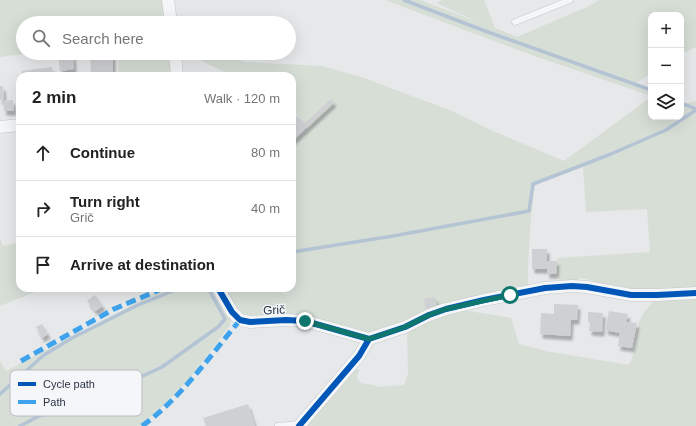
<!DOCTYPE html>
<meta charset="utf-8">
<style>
:root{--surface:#fff;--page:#f6f6f6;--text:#222;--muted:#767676;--line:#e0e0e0}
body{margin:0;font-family:Arial,sans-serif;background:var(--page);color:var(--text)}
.controls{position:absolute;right:12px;top:12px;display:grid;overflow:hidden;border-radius:8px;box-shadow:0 4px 16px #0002}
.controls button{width:36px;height:36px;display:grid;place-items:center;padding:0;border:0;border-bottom:1px solid var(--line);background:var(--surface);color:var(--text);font:20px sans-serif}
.stop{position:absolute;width:12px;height:12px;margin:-9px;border:3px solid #0f766e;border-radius:50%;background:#fff}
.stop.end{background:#0f766e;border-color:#fff;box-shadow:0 1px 4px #0008}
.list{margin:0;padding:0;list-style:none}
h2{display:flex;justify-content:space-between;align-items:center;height:52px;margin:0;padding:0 16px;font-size:17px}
h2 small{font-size:13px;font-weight:400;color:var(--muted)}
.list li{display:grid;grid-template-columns:26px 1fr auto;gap:12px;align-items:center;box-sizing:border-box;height:56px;padding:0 16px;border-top:1px solid var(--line)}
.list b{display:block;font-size:15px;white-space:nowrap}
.list p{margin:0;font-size:13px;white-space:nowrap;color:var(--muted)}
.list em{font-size:13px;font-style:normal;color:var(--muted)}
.icon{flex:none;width:22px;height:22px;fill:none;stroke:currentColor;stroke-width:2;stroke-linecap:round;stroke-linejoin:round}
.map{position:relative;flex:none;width:696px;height:426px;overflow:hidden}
.search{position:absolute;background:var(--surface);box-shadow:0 4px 16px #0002;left:16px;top:16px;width:280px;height:44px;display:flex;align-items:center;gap:10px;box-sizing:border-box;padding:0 14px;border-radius:22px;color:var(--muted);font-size:15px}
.panel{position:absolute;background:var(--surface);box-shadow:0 4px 16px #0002;left:16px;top:72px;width:280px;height:220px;border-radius:12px}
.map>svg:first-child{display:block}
</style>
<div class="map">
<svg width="696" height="426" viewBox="0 0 696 426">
<defs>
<filter id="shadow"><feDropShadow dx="2.5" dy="4.5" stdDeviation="1" flood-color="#0004"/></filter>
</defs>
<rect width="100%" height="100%" fill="#e6e8ea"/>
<!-- green -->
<path fill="#d6ded6" d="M0 0H165L168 23H23V53H32L0 57Z
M385 0H420L483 24 436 3 442 0H484L495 28 517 37 589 6 599 0H696V47L681 54V15H651V73L637 83 651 92V96L529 54Z
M119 53H172L174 76H118Z
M185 53H216L245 62 322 66 361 77 452 111 493 131 564 161 651 97V117H681V104L696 101V288L632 289 610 287 587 279 581 278 573 283H562L557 275V258L650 252 647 209 586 212 583 167 535 185C530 219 528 253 528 287L380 332 366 333 251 319 238 313 223 288H292V144L310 128 292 110V76H233Z
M0 238 3 246 20 242V288H45L0 306Z
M174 288H214L231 318 230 325C205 359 174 401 139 426H0V361L6 371 155 293Z
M696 296V426H305L351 369 360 370 357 376V379L361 383 373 385 378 387 404 385 408 374 407 331 437 316 463 310 511 318 519 344 550 352 629 365 635 350 639 322 644 312 654 301Z"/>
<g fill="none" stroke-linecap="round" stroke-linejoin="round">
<!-- stream -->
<path stroke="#b4c4d5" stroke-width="3.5" d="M404 0 485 31 651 90
M681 103 696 109
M292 252 393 236 529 211 533 184 611 154 666 130 696 110
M0 394 44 355 72 338 138 305 180 288
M20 426 39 416 115 389 162 367 218 327 225 319 208 288"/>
</g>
<!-- building -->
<path fill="#ced0d3" filter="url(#shadow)" d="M58 53H73L74 69 60 71Z
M90 53H113V76H91Z
M52 67 53 76H22V71Z
M0 86H3L4 100H0Z
M331 99 334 102 292 141V121L297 116 305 123Z
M13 100 14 111H4L3 101Z
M532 249H547V261H557L556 274H547V269H532Z
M95 295 103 306 95 311 87 301Z
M435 297 437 307 426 309 424 299Z
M554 304 578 305 577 320H571L570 336 540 334 541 313 554 314Z
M609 311 628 314 626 322 637 323 632 348 618 346 620 333 605 330Z
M588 312 603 313 602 332 589 331 590 322H588Z
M42 324 48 334 42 338 36 327Z
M248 404 255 426H206L203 418Z"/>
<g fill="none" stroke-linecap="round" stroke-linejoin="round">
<defs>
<path id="lane" d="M515 22 570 0
M278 426 301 424"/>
<path id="street" d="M168 0 171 23
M175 53 177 76
M0 127 20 125
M218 288 232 312 240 320 250 322 286 320 305 321 369 339
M299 426 359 356 369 339 405 327 429 315 446 309 484 300 545 288 572 286 587 287 631 295H657L696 293"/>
</defs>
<!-- lane casing -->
<use href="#lane" stroke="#c4c6c8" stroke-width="7"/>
<!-- street casing -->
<use href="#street" stroke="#c4c6c8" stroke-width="13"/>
<!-- lane -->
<use href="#lane" stroke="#f5f6f7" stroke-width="6"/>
<!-- street -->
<use href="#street" stroke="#f5f6f7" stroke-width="12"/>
<!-- quiet -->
<path stroke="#3ea3ec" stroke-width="5" stroke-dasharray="10 5" stroke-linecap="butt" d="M21 361 114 309 164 288
M142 426C181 398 210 356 240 320"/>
<defs>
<path id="cycleway" d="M218 288 232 312 240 320 250 322 286 320 305 321 369 339
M299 426 359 356 369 339 405 327 429 315 446 309 484 300 545 288 572 286 587 287 631 295H657L696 293"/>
</defs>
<!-- cycleway casing -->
<use href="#cycleway" stroke="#f4f6f9" stroke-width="8"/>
<!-- cycleway -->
<use href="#cycleway" stroke="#0057b8" stroke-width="6"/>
</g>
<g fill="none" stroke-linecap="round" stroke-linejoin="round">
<!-- route -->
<path stroke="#0f766e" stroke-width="5" d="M305 321 369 339 405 327 429 315 446 309 510 295"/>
</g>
<g text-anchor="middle" stroke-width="3" stroke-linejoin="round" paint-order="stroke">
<!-- street labels -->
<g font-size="12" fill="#2b3445" stroke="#f4f6f9">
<text transform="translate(274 310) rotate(-2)" y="4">Grič</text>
</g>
</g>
<!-- legend -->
<rect x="10" y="370" width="132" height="46" rx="6" fill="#f4f6f9" stroke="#b8bcc3" stroke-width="1"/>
<rect x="18" y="382" width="18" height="4" fill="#0057b8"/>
<rect x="18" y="400" width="18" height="4" fill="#3ea3ec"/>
<g font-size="11" fill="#2b3445">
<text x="43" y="388">Cycle path</text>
<text x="43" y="406">Path</text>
</g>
</svg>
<div class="controls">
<button>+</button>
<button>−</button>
<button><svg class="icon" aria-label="layers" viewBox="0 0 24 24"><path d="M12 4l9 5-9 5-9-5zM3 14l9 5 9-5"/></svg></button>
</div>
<div class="stop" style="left:510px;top:295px"></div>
<div class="stop end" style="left:305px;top:321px"></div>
<div class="search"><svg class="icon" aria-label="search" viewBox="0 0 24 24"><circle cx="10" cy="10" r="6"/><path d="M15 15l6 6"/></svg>Search here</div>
<section class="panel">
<h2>2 min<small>Walk · 120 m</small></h2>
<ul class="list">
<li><svg class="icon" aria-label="ahead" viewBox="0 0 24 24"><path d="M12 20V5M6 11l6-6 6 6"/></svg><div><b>Continue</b></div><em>80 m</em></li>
<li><svg class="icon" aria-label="right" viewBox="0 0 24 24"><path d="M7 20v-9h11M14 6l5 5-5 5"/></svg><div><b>Turn right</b><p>Grič</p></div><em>40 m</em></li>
<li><svg class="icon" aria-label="arrive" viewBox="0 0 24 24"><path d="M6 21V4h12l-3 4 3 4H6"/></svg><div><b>Arrive at destination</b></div></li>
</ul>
</section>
</div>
